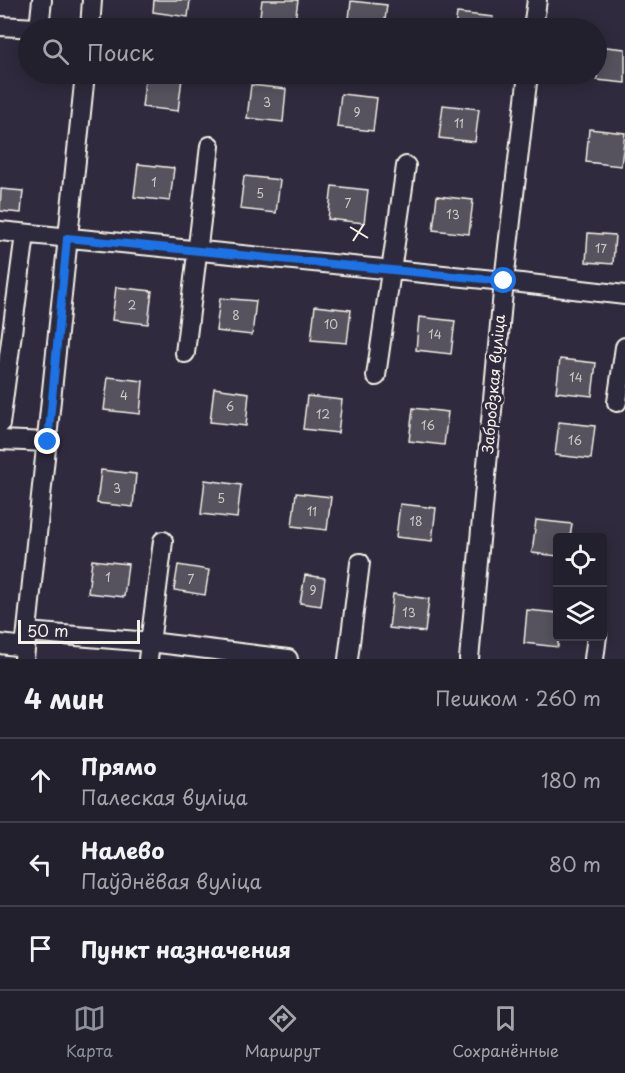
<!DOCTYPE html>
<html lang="ru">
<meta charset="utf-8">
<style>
:root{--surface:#23202e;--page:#2f2d3a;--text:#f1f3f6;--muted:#a3a3aa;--line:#403e4a;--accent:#8c9099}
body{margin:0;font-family:"Playpen Sans",sans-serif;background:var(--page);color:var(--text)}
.controls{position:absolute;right:18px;bottom:18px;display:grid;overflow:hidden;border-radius:6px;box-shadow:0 3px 15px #0003}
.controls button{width:54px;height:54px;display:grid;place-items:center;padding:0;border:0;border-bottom:2px solid var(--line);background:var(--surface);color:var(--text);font:30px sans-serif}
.scale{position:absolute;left:18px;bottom:15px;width:122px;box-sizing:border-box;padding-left:6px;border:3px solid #f4f1e8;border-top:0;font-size:16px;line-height:21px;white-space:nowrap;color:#f4f1e8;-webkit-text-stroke:4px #2f2a3d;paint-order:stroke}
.stop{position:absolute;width:18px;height:18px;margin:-14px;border:4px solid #1a73e8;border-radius:50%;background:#fff}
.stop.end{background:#1a73e8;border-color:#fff;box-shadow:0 2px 6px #0008}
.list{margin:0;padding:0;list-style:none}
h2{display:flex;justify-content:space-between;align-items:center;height:78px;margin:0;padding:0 24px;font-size:26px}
h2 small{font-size:20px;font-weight:400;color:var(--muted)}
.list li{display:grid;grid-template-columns:39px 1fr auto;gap:18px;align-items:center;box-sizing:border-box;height:84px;padding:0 24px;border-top:2px solid var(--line)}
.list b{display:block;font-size:22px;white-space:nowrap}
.list p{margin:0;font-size:20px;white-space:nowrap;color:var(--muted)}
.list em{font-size:20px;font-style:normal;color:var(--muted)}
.icon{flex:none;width:33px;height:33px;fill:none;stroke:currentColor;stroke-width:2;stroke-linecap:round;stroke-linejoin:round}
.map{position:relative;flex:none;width:625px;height:659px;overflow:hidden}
.search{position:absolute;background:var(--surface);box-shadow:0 3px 15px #0003;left:18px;right:18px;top:18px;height:66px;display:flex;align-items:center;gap:15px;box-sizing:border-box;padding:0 21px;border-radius:33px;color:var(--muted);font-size:22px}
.sheet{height:330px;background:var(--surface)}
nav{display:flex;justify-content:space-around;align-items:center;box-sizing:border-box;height:84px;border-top:2px solid var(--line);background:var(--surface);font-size:16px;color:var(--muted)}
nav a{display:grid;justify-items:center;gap:3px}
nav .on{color:var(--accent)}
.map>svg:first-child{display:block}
</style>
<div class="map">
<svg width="625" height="659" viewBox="0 0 625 659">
<rect width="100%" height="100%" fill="#2f2a3d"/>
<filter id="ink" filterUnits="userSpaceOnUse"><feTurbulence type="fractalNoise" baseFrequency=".0167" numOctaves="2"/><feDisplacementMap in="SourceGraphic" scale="12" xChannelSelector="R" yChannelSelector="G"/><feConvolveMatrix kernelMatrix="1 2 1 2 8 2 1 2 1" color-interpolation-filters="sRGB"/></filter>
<g filter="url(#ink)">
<!-- building -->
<path fill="#56525f" stroke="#f4f1e8" stroke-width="1.5" d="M154 0H190L188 17 153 12Z
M262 0H298L294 28 259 24Z
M351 1 387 5 384 28H348Z
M457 13 493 17 491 28H455Z
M597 46 625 49V83L597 80Z
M146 74 182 78 178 111 142 107Z
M251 85 286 89 283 122 247 118Z
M341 94 377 98 373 131 337 127Z
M443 105 479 109 475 142 439 138Z
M589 129 625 133 621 166 586 162Z
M138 164 174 168 170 201 134 197Z
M244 176 280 180 276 213 240 209Z
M332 186 368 190 364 223 328 219Z
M1 189 23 191 21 213 0 211Z
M437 196 473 200 469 234 433 230Z
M588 233 615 235 613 264 586 262Z
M116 287 152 291 148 324 112 320Z
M220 298 256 301 252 335 216 331Z
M315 306 351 310 347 343 311 340Z
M419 317 455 321 451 354 416 350Z
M560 359 596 363 592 396 556 392Z
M108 377 143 381 140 414 104 410Z
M214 388 249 393 246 426 210 422Z
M307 396 342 400 338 433 303 429Z
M413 408 448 412 444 445 409 441Z
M559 422 595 426 591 459 555 455Z
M101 470 136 474 133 507 97 503Z
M205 480 241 485 237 518 201 514Z
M296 493 331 497 327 530 292 526Z
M400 504 436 508 432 541 396 537Z
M536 520 572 524 570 537H558V556L532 553Z
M92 560 128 564 124 597 88 593Z
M178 565 209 570 205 595 174 590Z
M305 575 325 578 321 606 300 603Z
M393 594 429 599 425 632 389 628Z
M527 610 558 613V647L524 643Z"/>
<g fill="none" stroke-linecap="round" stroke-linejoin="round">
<defs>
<path id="minor" d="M0 26 36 28
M39 28 42 0
M90 28 92 0
M533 28 537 0
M0 231 504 281 625 295
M185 353 210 146
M376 376 406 166
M617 402 625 347
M0 424 25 234
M0 440 48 442
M27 632 150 642 288 659
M0 644 25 647
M24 659 85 74
M148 659 163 541
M348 659 360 563
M469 659 504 281 528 74
M594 659 597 636"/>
</defs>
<!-- minor casing -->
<use href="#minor" stroke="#f4f1e8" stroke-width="22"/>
<!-- minor -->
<use href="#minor" stroke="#2f2a3d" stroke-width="18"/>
</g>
</g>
<g fill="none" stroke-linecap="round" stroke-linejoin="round" filter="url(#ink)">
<!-- route -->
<path stroke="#1a73e8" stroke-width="8" d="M48 442 67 238 504 281"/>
</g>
<!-- ticks -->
<path fill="none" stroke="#f4f1e8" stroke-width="2" d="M350 227 368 238M353 241 364 224"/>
<g text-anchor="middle" stroke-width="6" stroke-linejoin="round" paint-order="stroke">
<!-- number labels -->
<g font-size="12" fill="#ccc9c6">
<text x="267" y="107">3</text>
<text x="357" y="117">9</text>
<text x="459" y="128">11</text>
<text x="154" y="187">1</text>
<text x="260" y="198">5</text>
<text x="348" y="208">7</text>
<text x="453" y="219">13</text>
<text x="601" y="253">17</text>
<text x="132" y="310">2</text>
<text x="236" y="320">8</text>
<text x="331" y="329">10</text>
<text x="435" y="339">14</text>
<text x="576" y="382">14</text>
<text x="124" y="400">4</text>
<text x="230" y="411">6</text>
<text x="323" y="419">12</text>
<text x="428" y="430">16</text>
<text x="575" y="445">16</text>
<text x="117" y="493">3</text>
<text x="221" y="503">5</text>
<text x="312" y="516">11</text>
<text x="416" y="526">18</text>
<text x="108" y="582">1</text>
<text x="191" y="584">7</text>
<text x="313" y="595">9</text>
<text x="409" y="617">13</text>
</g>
<!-- street labels -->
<g font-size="15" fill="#f4f1e8" stroke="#2f2a3d">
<text transform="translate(494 384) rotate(-85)" y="5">Забродзкая вуліца</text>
</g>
</g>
</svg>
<div class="controls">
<button><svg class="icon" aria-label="locate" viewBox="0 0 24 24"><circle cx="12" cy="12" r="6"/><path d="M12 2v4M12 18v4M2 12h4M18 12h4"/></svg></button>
<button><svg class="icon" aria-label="layers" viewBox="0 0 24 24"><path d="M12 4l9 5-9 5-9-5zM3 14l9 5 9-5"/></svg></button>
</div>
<div class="scale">50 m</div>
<div class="stop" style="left:504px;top:281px"></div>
<div class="stop end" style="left:48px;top:442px"></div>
<div class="search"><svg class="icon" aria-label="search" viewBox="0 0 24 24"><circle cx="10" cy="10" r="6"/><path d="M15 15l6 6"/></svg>Поиск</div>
</div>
<section class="sheet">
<h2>4 мин<small>Пешком · 260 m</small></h2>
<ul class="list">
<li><svg class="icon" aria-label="ahead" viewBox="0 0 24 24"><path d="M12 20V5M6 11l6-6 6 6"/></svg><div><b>Прямо</b><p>Палеская вуліца</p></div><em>180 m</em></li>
<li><svg class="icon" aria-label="left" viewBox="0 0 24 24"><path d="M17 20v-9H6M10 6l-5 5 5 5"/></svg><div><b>Налево</b><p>Паўднёвая вуліца</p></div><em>80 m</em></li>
<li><svg class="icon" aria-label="arrive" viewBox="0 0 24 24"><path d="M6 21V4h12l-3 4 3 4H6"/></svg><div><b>Пункт назначения</b></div></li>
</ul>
</section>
<nav>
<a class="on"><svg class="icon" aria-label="map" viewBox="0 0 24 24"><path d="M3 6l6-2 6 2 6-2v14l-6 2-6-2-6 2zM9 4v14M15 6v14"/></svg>Карта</a>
<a><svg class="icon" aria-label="directions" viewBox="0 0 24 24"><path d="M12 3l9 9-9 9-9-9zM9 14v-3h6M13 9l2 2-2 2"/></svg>Маршрут</a>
<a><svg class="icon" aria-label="saved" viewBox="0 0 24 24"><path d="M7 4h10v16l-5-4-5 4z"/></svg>Сохранённые</a>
</nav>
